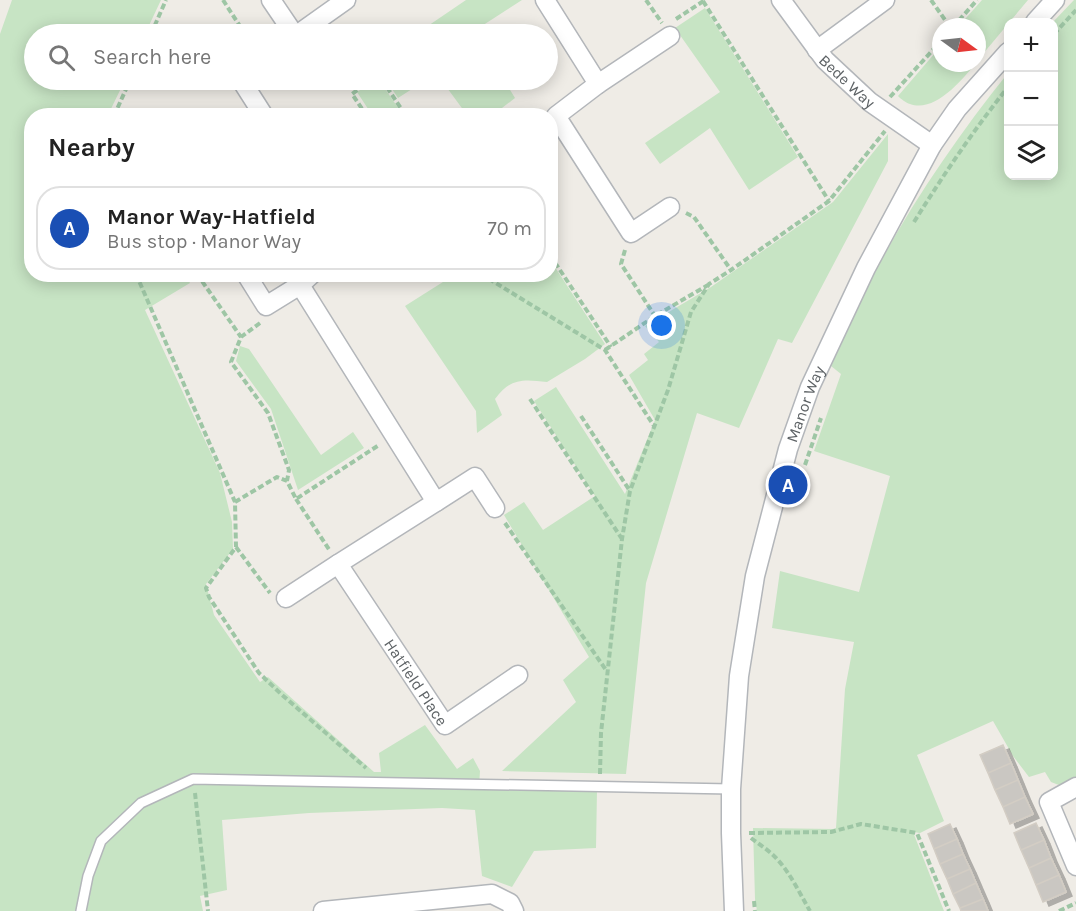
<!DOCTYPE html>
<meta charset="utf-8">
<style>
:root{--surface:#fff;--page:#f2f2f2;--text:#222;--muted:#767676;--line:#e0e0e0;--accent:#1a73e8}
body{margin:0;font-family:Karla,sans-serif;background:var(--page);color:var(--text)}
.controls{position:absolute;right:18px;top:18px;display:grid;overflow:hidden;border-radius:12px;box-shadow:0 3px 15px #0003}
.controls button{width:54px;height:54px;display:grid;place-items:center;padding:0;border:0;border-bottom:2px solid var(--line);background:var(--surface);color:var(--text);font:30px sans-serif}
.compass{position:absolute;left:932px;top:18px;width:54px;height:54px;border-radius:50%;background:var(--surface);box-shadow:0 3px 15px #0003;rotate:105deg}
.you{position:absolute;left:662px;top:326px;width:21px;height:21px;margin:-15px;border:4px solid #fff;border-radius:50%;background:#1a73e8;box-shadow:0 0 0 9px #1a73e833}
.badge{display:grid;place-items:center;width:39px;height:39px;border-radius:50%;background:var(--accent);color:#fff;font-size:20px;font-weight:700}
.pin{position:absolute;translate:-50% -50%;border:3px solid #fff;box-shadow:0 2px 6px #0006}
.list{margin:0;padding:0;list-style:none}
h2{display:flex;justify-content:space-between;align-items:center;height:78px;margin:0;padding:0 24px;font-size:26px}
h2 small{font-size:20px;font-weight:400;color:var(--muted)}
.list li{display:grid;grid-template-columns:39px 1fr auto;gap:18px;align-items:center;box-sizing:border-box;height:84px;margin:0 12px 12px;padding:0 12px;border:2px solid var(--line);border-radius:24px}
.list b{display:block;font-size:22px;white-space:nowrap}
.list p{margin:0;font-size:20px;white-space:nowrap;color:var(--muted)}
.list em{font-size:20px;font-style:normal;color:var(--muted)}
.icon{flex:none;width:33px;height:33px;fill:none;stroke:currentColor;stroke-width:2;stroke-linecap:round;stroke-linejoin:round}
.map{position:relative;flex:none;width:1076px;height:911px;overflow:hidden}
.search{position:absolute;background:var(--surface);box-shadow:0 3px 15px #0003;left:24px;top:24px;width:534px;height:66px;display:flex;align-items:center;gap:15px;box-sizing:border-box;padding:0 21px;border-radius:33px;color:var(--muted);font-size:22px}
.panel{position:absolute;background:var(--surface);box-shadow:0 3px 15px #0003;left:24px;top:108px;width:534px;height:174px;border-radius:24px}
.map>svg:first-child{display:block}
</style>
<div class="map">
<svg width="1076" height="911" viewBox="0 0 1076 911">
<defs>
<filter id="shadow"><feDropShadow dx="6" dy="4" stdDeviation="0" flood-color="#0004"/></filter>
</defs>
<rect width="100%" height="100%" fill="#efece6"/>
<!-- green -->
<path fill="#c7e4c4" d="M12 0H161L145 34H34V80H125L108 115 32 116V274L185 275 190 283 145 310 220 473 232 522 233 549 206 584 214 615 260 682 268 677 374 772H381L379 753 425 725 457 769 473 758 480 771 479 787 597 790 596 848 534 851 512 887 482 876 475 810 442 808 309 813 222 820 227 890 200 896 203 911H0V34Z
M466 0H522L474 31 476 34H416Z
M982 0H1028L977 61V27H958Z
M1074 0H1076V780L1064 787 1051 782 1045 772 1029 777 1013 756 993 721 917 755 944 821 920 833 913 832 944 911H757L755 899 753 828 833 829 836 828 845 689 854 642 772 628 780 571 859 592 890 476 814 451 841 374 831 366C873 261 938 160 1008 73V176H1054L1053 22Z
M705 8 798 157 749 190 710 128 660 164 645 143 720 92 675 28Z
M941 46V63H976C962 80 935 113 910 104 906 103 901 99 898 96Z
M375 80H379L403 115H372L357 92Z
M386 80H504L515 98 493 115H467L442 81 426 80 398 98Z
M888 134V161L792 343 778 339 739 428 697 413 646 583 626 774 502 771 576 702 563 680 589 657 504 515 524 502 543 530 595 496 534 401 556 387 625 494 655 420 629 375 648 360 644 354 659 342 645 326 711 287 833 202Z
M551 261 605 344 585 359 547 382C523 379 510 378 495 399L502 415 477 433 476 411 405 306 454 275 550 274Z
M240 346 249 349 321 455 353 432 364 448 298 490 271 409 236 361Z"/>
<!-- building -->
<path fill="#cac7c2" stroke="#d3cdc4" stroke-width="1.5" filter="url(#shadow)" d="M1003 745 1011 763 988 773 980 755Z
M1011 763 1018 780 995 790 988 773Z
M1018 780 1025 797 1003 807 995 790Z
M1025 797 1033 814 1010 824 1003 807Z
M1036 823 1044 840 1021 850 1014 833Z
M950 824 957 839 934 849 928 834Z
M957 839 963 854 940 864 934 849Z
M1044 840 1051 858 1029 868 1021 850Z
M963 854 970 869 947 879 940 864Z
M1051 858 1059 875 1036 885 1029 868Z
M970 869 976 883 953 894 947 879Z
M1059 875 1066 892 1043 902 1036 885Z
M976 883 983 899 960 908 953 894Z
M983 899 988 911H961L960 908Z"/>
<g fill="none" stroke-linecap="round" stroke-linejoin="round">
<defs>
<path id="service" d="M81 911 88 876 101 841 141 803 193 779 731 789"/>
<g id="minor">
<path d="M271 0 294 34"/>
<path d="M545 0 598 84 670 36"/>
<path id="s1" d="M781 0 825 60 870 102 932 145"/>
<path d="M1035 22 1055 0"/>
<path d="M298 34 346 0"/>
<path d="M817 50 885 0"/>
<path d="M241 80 264 116"/>
<path d="M598 84 556 116 631 233 670 207"/>
<path d="M246 274 266 306 300 285"/>
<path id="s2" d="M312 274 300 285 436 502 338 564 445 725 518 675"/>
<path d="M436 502 475 477 495 508"/>
<path d="M286 598 338 564"/>
<path d="M1076 787 1049 802 1076 866"/>
<path d="M323 911 492 894 510 903 514 911"/>
<path id="s3" d="M734 911 731 833V789L739 676 755 576 788 449 810 387 866 268 932 145 957 109 1008 52"/>
</g>
</defs>
<!-- service casing -->
<use href="#service" stroke="#b3b6ba" stroke-width="12"/>
<!-- minor casing -->
<use href="#minor" stroke="#b3b6ba" stroke-width="21"/>
<!-- path -->
<path stroke="#9ec6a5" stroke-width="4" stroke-dasharray="6 3" stroke-linecap="butt" d="M223 0 245 34
M646 0 662 23
M931 0 950 27
M703 1 829 201
M676 19 705 0
M953 27 977 0
M151 34 166 0
M1054 34 1076 10
M382 80 406 116
M890 97 941 41
M114 116 130 80
M367 116 352 94 371 80
M686 213 694 217 731 270
M914 222C944 174 973 131 1008 87
M625 250 621 264 655 316
M550 255 611 347
M136 274 235 502 236 547 206 588 209 597 259 673 281 694 366 768
M197 274 241 337
M481 274 605 350 654 426
M260 323 241 337 231 362 268 413 289 470 287 481
M605 350 655 316 708 285
M530 399 622 539
M581 416 630 491
M805 465 821 418
M296 499 330 551
M235 502 277 477 287 481 296 499 379 445
M505 523 608 673
M236 547 270 593
M600 774 601 733 622 539 630 491 668 390 691 312 709 284 731 270 829 201 885 131
M195 793 208 911
M749 833 831 832 861 824 917 833 949 911
M751 838C760 845 770 851 777 859 791 874 800 894 810 911
M754 901 755 911
M1059 911 1076 903"/>
<!-- service -->
<use href="#service" stroke="#fff" stroke-width="9"/>
<!-- minor -->
<use href="#minor" stroke="#fff" stroke-width="18"/>
</g>
<g text-anchor="middle" stroke-width="5" stroke-linejoin="round" paint-order="stroke">
<!-- street labels -->
<g font-size="16" fill="#5d6265" stroke="#fff">
<text dy="6" stroke="none"><textPath href="#s1" startOffset="105">Bede Way</textPath></text>
<text dy="6" stroke="none"><textPath href="#s3" startOffset="516">Manor Way</textPath></text>
<text dy="6" stroke="none"><textPath href="#s2" startOffset="530">Hatfield Place</textPath></text>
</g>
</g>
</svg>
<div class="controls">
<button>+</button>
<button>−</button>
<button><svg class="icon" aria-label="layers" viewBox="0 0 24 24"><path d="M12 4l9 5-9 5-9-5zM3 14l9 5 9-5"/></svg></button>
</div>
<svg class="compass" viewBox="-18 -18 36 36"><path d="M0-13l5 13h-10z" fill="#e53935"/><path d="M0 13l5-13h-10z" fill="#767676"/></svg>
<div class="you"></div>
<div class="pin badge" style="left:788px;top:485px;background:#1a4fb4">A</div>
<div class="search"><svg class="icon" aria-label="search" viewBox="0 0 24 24"><circle cx="10" cy="10" r="6"/><path d="M15 15l6 6"/></svg>Search here</div>
<section class="panel">
<h2>Nearby<small></small></h2>
<ul class="list">
<li><span class="badge" style="background:#1a4fb4">A</span><div><b>Manor Way-Hatfield</b><p>Bus stop · Manor Way</p></div><em>70 m</em></li>
</ul>
</section>
</div>
